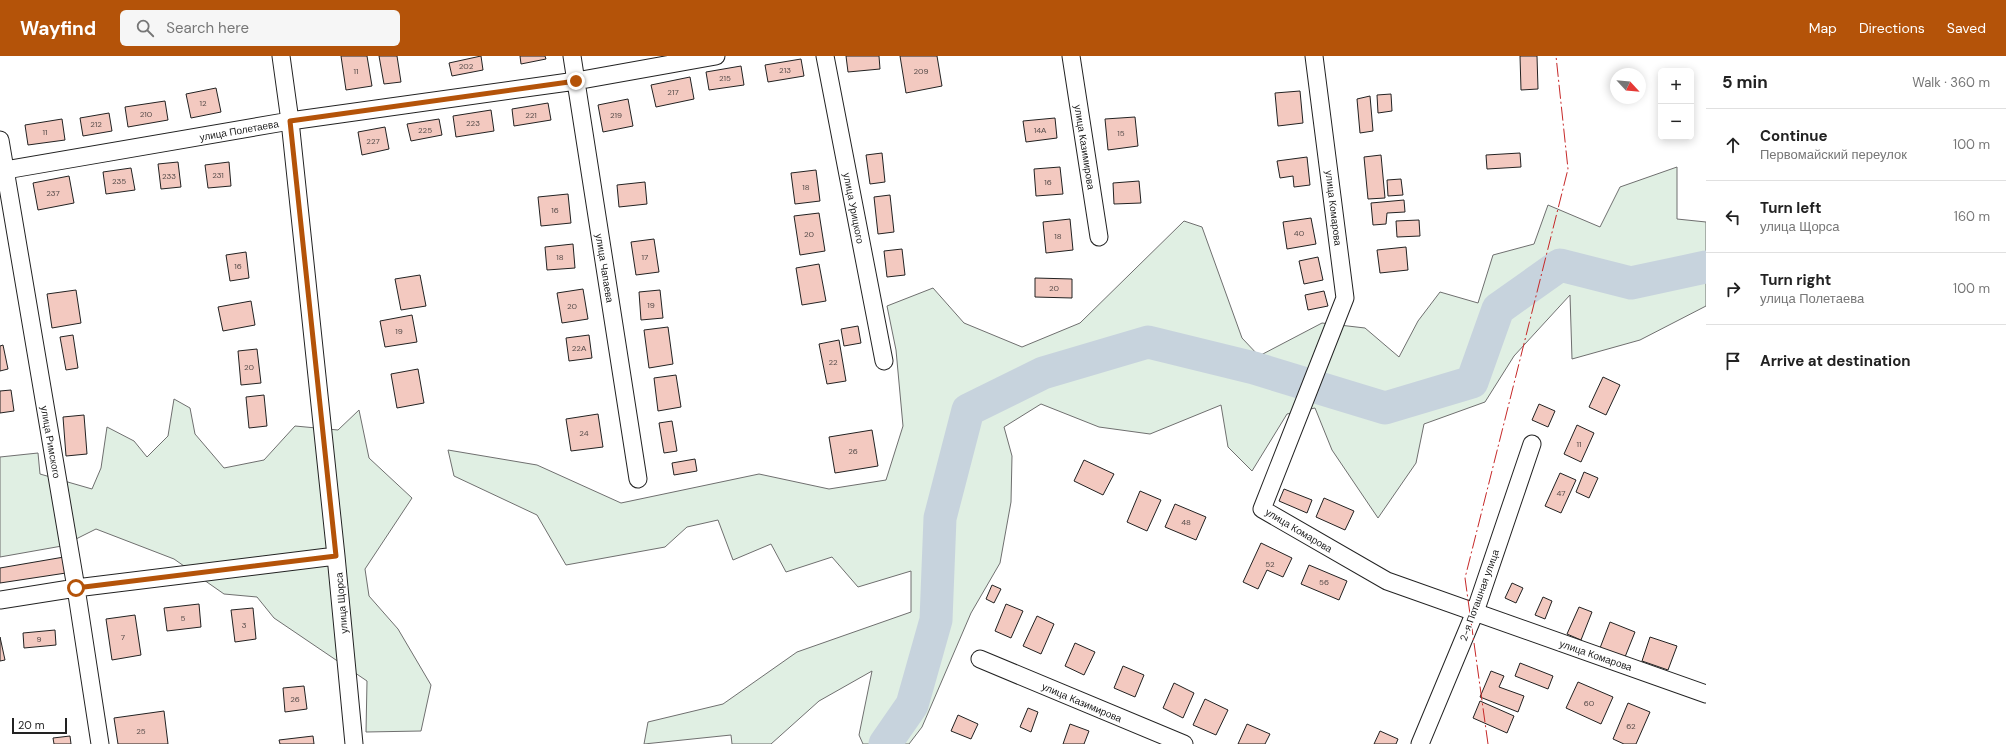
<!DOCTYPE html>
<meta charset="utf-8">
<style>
:root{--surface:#fff;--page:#f6f6f6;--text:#222;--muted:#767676;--line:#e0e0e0;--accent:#b45309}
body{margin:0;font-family:"DM Sans",sans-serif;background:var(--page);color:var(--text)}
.controls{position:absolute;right:12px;top:12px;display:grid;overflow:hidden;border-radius:6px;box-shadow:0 2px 10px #0003}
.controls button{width:36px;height:36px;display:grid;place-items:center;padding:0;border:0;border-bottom:1px solid var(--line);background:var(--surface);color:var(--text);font:20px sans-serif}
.compass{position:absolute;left:1610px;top:12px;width:36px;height:36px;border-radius:50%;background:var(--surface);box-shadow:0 2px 10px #0003;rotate:116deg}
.scale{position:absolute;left:12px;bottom:10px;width:55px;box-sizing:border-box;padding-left:4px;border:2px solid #222;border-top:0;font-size:11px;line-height:14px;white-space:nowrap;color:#222;-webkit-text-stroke:3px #fff;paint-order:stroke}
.stop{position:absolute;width:12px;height:12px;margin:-9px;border:3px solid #b45309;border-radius:50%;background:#fff}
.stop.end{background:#b45309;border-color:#fff;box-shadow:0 1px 4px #0008}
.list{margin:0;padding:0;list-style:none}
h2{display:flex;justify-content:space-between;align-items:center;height:52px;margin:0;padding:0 16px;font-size:17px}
h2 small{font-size:13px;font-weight:400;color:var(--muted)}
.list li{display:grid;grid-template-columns:26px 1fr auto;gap:12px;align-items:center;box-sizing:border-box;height:72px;padding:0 16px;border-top:1px solid var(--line)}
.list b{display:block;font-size:15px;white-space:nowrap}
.list p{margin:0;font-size:13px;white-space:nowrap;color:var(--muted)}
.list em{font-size:13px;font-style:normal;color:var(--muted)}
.icon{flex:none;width:22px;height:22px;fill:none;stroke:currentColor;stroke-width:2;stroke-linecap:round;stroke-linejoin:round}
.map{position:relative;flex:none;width:1706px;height:688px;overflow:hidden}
header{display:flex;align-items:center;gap:24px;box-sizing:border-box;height:56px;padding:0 20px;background:var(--accent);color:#fff}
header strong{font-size:19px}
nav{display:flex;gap:22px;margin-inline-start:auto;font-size:14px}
.search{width:280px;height:36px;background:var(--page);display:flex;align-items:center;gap:10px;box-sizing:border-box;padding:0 14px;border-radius:6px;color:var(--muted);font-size:15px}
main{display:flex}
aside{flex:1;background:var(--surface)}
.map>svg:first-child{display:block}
</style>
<header>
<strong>Wayfind</strong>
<div class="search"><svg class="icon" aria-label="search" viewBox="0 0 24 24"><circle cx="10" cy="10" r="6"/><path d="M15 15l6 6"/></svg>Search here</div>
<nav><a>Map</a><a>Directions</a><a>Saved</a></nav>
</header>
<main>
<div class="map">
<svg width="1706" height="688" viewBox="0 0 1706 688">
<rect width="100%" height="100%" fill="#fff"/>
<!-- green -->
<path fill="#e0efe3" stroke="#6f6f6f" d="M1677 111V163L1706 166V250L1640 284 1572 303 1570 239 1514 300 1485 346 1424 368 1416 407 1378 462 1332 394 1315 352 1287 358 1252 415 1228 391 1221 349 1150 378 1099 371 1041 348 1004 371 1012 400 1011 446 1000 507 971 557 922 671 909 688H863L859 679 872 615 819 645 771 688H732L731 679 644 688 648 666 723 648 797 596 911 556V515L858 531 832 501 786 516 771 488 733 504 718 464 687 471 665 491 566 509 537 459 454 420 448 394 537 409 621 447 759 418 829 433 886 424 903 370 896 294 887 250 933 232 964 267 1022 291 1080 267 1184 165 1202 171 1242 282 1259 300 1322 267 1365 272 1399 301 1418 265 1440 236 1478 247 1493 199 1534 188 1548 149 1600 171 1620 131Z
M174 343 190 352 195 378 224 412 264 404 295 370 338 374 359 354 369 402 412 442 365 513 369 540 398 573 431 629 421 675 366 676 367 625 274 562 257 541 224 538 174 503 96 473 62 490 0 501V401L38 397 40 418 92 433 101 412 107 371 134 385 147 401 168 380Z"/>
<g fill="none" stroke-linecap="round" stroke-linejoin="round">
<!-- river -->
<path stroke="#c7d3dd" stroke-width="33" d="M885 688 912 649 936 564 940 462 968 354 1043 317 1148 286 1254 312 1385 352 1472 326 1498 253 1560 209 1631 227 1706 211"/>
</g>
<!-- building -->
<path fill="#f3c9c0" stroke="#222" d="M341 0H367L372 30 346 34Z
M379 0H397L401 26 384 28Z
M481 0 483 14 452 20 449 7Z
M520 0H545L546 3 521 8Z
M846 0H879L880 13 848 16Z
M900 0H937L942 30 906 37Z
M1520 0H1537L1538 33 1521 34Z
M801 3 804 20 768 26 765 9Z
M741 10 744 29 709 34 706 16Z
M690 21 694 43 656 51 651 29Z
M216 32 221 56 191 62 186 38Z
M1300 35 1303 67 1278 70 1275 37Z
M1391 38 1392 55 1378 57 1377 39Z
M1370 40 1373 75 1360 77 1357 43Z
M628 43 633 70 603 76 598 49Z
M165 45 168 64 128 71 125 51Z
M548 47 551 64 514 70 512 53Z
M491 54 494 75 456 81 453 60Z
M109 57 112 75 83 80 80 62Z
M1135 61 1138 90 1108 94 1105 63Z
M1055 62 1057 82 1026 86 1023 65Z
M62 63 65 84 28 89 25 69Z
M439 63 442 79 411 85 407 68Z
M385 71 389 93 362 99 358 76Z
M882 97 885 126 870 128 866 99Z
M1520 97 1521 111 1487 113 1486 99Z
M1381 99 1385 142 1368 143 1364 101Z
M1307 101 1310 129 1294 131 1293 120 1280 122 1277 105Z
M178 106 181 131 161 133 158 108Z
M229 106 231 130 208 132 205 109Z
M1060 111 1063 138 1036 140 1034 113Z
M131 112 135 134 106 138 103 116Z
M816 114 820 145 795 148 791 117Z
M69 120 74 147 38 154 33 127Z
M1401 123 1403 139 1388 140 1387 124Z
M1139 125 1141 147 1114 148 1113 127Z
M645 126 647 148 619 151 617 129Z
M568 138 571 167 541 170 538 141Z
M890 139 894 176 878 178 874 141Z
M1404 144 1405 156 1387 157 1386 168 1373 169 1371 147Z
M819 157 825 195 800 199 794 160Z
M1311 162 1316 188 1287 193 1283 166Z
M1070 163 1073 194 1046 197 1043 166Z
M1419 164 1420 180 1397 181 1396 165Z
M654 183 659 216 636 219 631 186Z
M573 188 575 212 547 214 545 191Z
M1406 191 1408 214 1380 217 1377 194Z
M902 193 905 219 887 221 884 195Z
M246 196 249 222 230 225 226 199Z
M1318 201 1323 224 1304 228 1299 205Z
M819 208 826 245 802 249 796 212Z
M420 219 426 250 401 254 395 223Z
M1035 222 1072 223V242L1035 241Z
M583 233 588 263 562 267 557 237Z
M76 234 81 267 52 272 47 238Z
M660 234 663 262 641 264 639 236Z
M1324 235 1328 250 1308 254 1305 239Z
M251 245 255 269 223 275 218 251Z
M412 259 417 286 385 291 380 265Z
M858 270 861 287 844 290 841 273Z
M668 271 673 308 649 312 644 274Z
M73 279 78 312 66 314 60 281Z
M589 279 592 302 569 305 566 282Z
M839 284 846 325 827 328 819 288Z
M3 289 8 313 0 315V290Z
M257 293 261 327 241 329 238 295Z
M418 313 424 347 397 352 391 318Z
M676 319 681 351 658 355 654 322Z
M1603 321 1620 329 1606 359 1589 351Z
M11 334 14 355 0 357V335Z
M264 339 267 370 249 372 246 341Z
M1539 348 1555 355 1548 371 1532 364Z
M598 358 603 391 571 395 566 363Z
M84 359 87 398 66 400 63 361Z
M672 365 677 395 664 397 659 367Z
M1577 369 1594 377 1581 406 1564 398Z
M872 374 878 410 835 417 829 381Z
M695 403 697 415 674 419 672 407Z
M1084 404 1114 418 1103 439 1074 425Z
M1584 416 1598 422 1589 442 1576 436Z
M1560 417 1576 424 1561 457 1545 450Z
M1284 433 1312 444 1307 457 1279 445Z
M1140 435 1161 444 1147 475 1127 466Z
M1324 442 1354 455 1345 474 1316 461Z
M1175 448 1206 461 1196 484 1165 471Z
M1261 487 1292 502 1283 521 1267 514 1258 533 1243 526Z
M64 501 66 517 0 527V512Z
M1309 509 1347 525 1339 544 1301 528Z
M1512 527 1523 532 1516 547 1505 542Z
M992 529 1001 533 994 547 986 543Z
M1543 541 1552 545 1545 563 1535 559Z
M199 548 201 571 167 575 164 552Z
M1006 548 1023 555 1011 582 995 575Z
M1579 551 1592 556 1581 584 1567 578Z
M253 552 256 583 235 586 231 554Z
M135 559 141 599 112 604 106 563Z
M1037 560 1054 568 1041 598 1023 590Z
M1610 566 1635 576 1625 601 1600 592Z
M55 574 56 589 24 592 23 577Z
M0 581 5 604 0 605Z
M1650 581 1677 590 1668 614 1642 605Z
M1075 587 1095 596 1084 619 1065 610Z
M1520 607 1553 620 1548 633 1515 620Z
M1123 610 1144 619 1135 641 1114 632Z
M1491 615 1504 620 1499 631 1524 640 1518 656 1480 641Z
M1578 626 1613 641 1601 668 1566 652Z
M1174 627 1194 637 1183 662 1163 652Z
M304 630 307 653 285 656 283 632Z
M1205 643 1228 654 1216 679 1193 669Z
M1480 645 1514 660 1507 677 1473 662Z
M1628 647 1650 656 1636 688H1624L1613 683Z
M1028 652 1038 656 1031 676 1020 671Z
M164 655 168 688H118L114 662Z
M958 659 978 668 971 683 951 675Z
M1070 668 1089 675 1084 688H1063Z
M1247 668 1270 678 1265 688H1238Z
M1380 675 1398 683 1396 688H1374Z
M70 680 71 688H54L53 682Z
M313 680 314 688H280L279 684Z"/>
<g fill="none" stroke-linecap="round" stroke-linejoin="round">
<defs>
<path id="minor" d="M281 0 290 65 336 500 354 688
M572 0 638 423
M825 0 884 305
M1071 0 1099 181
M1314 0 1345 242 1262 453 1387 525 1706 638
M0 84 76 532 100 688
M0 115 290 65 576 25 716 0
M0 544 76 532 336 500
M980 603 1184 688
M1420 688 1475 556 1532 388"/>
</defs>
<!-- minor casing -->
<use href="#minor" stroke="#222" stroke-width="19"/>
<!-- minor -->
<use href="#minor" stroke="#fff" stroke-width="17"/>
<!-- power -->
<path stroke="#c62828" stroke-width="1" stroke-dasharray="14 3 2 3" stroke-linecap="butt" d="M1488 688 1465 522 1568 113 1556 0"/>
</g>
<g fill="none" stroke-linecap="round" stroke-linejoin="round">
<!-- route -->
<path stroke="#b45309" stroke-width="5" d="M76 532 336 500 290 65 576 25"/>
</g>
<g text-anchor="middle" stroke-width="3" stroke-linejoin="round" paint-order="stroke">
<!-- number labels -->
<g font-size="8" fill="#564c4a">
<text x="466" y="13">202</text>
<text x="785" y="17">213</text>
<text x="356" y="18">11</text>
<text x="921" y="18">209</text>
<text x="725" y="25">215</text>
<text x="673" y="39">217</text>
<text x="203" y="50">12</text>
<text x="146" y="61">210</text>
<text x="531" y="62">221</text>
<text x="616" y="62">219</text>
<text x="473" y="70">223</text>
<text x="96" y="71">212</text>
<text x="425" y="77">225</text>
<text x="1040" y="77">14А</text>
<text x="45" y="79">11</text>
<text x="1121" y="80">15</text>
<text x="373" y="88">227</text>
<text x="218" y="122">231</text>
<text x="169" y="123">233</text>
<text x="119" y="128">235</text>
<text x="1048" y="129">16</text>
<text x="806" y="134">18</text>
<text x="53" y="140">237</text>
<text x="555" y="157">16</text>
<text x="1299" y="180">40</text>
<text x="809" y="181">20</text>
<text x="1058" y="183">18</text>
<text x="560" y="204">18</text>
<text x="645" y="204">17</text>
<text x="238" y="213">16</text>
<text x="1054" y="235">20</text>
<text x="651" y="252">19</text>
<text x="572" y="253">20</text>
<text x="399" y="278">19</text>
<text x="579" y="295">22А</text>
<text x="833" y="309">22</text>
<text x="249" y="314">20</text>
<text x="584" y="380">24</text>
<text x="1579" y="391">11</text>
<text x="853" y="398">26</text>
<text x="1561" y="440">47</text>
<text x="1186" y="469">48</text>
<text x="1270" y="511">52</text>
<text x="1324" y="529">56</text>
<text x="183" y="565">5</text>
<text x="244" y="572">3</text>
<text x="123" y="584">7</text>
<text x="39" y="586">9</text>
<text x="295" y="646">26</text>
<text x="1589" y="650">60</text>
<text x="1631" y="673">62</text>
<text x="141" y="678">25</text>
</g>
<!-- street labels -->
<g font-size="10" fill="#222" stroke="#fff">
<text transform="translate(239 74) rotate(-10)" y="4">улица Полетаева</text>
<text transform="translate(1085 91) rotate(81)" y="4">улица Казимирова</text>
<text transform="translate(854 152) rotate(79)" y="4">улица Урицкого</text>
<text transform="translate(1334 152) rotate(83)" y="4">улица Комарова</text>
<text transform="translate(605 212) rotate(81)" y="4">улица Чапаева</text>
<text transform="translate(51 386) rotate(80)" y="4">улица Римского</text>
<text transform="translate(1299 474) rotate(31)" y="4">улица Комарова</text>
<text transform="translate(1479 539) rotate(-70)" y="4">2-я Поташная улица</text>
<text transform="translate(341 547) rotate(-95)" y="4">улица Щорса</text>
<text transform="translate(1596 599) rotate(19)" y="4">улица Комарова</text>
<text transform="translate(1082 646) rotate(23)" y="4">улица Казимирова</text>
</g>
</g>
</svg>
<div class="controls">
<button>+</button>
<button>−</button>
</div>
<svg class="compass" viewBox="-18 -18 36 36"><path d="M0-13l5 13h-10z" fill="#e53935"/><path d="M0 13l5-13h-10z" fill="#767676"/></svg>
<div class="scale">20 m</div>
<div class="stop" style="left:76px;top:532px"></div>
<div class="stop end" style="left:576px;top:25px"></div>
</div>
<aside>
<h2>5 min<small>Walk · 360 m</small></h2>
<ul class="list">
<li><svg class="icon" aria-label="ahead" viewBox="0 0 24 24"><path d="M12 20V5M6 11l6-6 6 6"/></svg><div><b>Continue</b><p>Первомайский переулок</p></div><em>100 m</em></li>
<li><svg class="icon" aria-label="left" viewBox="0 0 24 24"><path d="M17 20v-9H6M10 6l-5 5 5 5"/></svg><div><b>Turn left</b><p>улица Щорса</p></div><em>160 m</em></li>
<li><svg class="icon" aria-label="right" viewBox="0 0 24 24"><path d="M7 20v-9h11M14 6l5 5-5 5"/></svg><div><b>Turn right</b><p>улица Полетаева</p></div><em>100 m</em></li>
<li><svg class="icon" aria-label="arrive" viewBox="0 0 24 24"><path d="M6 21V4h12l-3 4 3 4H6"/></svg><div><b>Arrive at destination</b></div></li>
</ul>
</aside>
</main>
